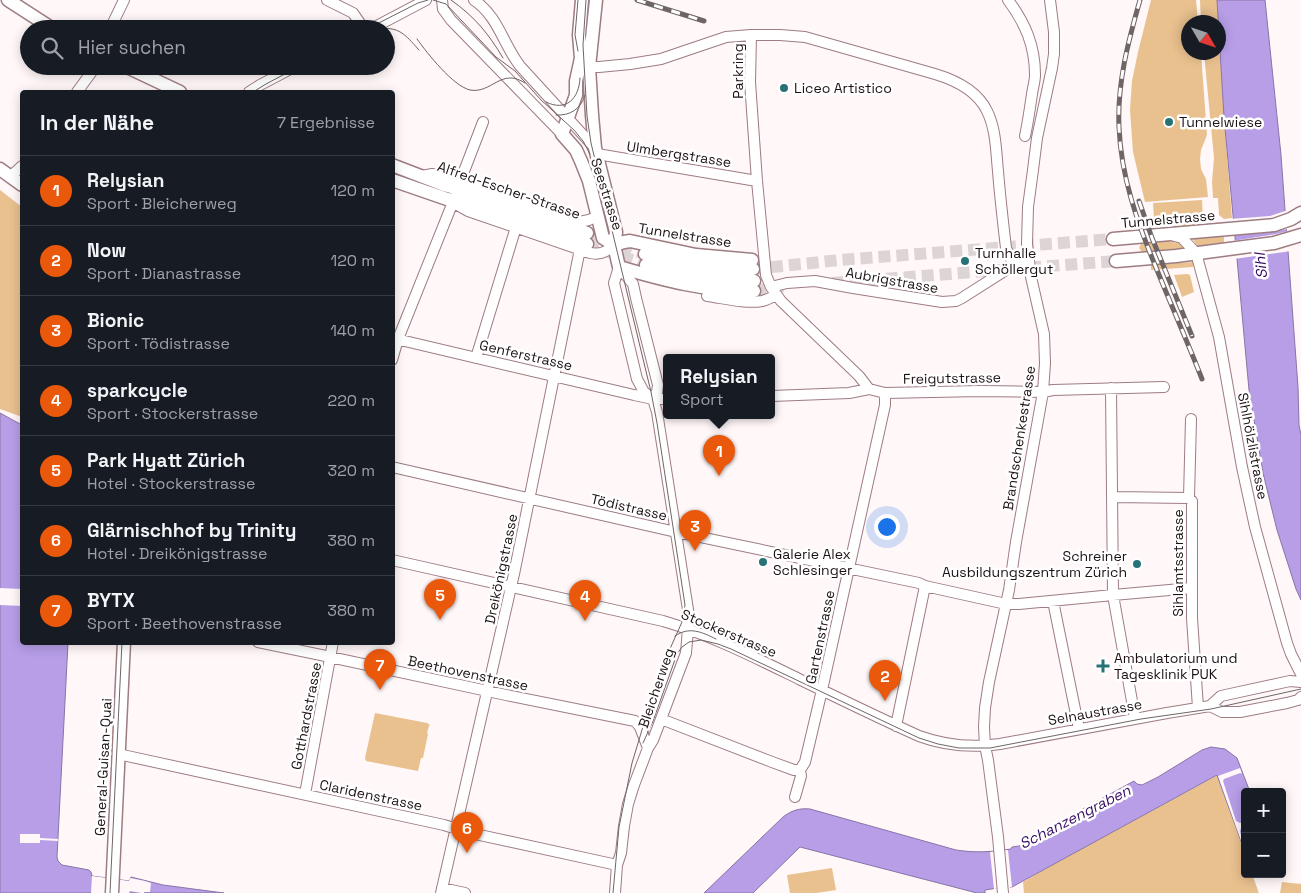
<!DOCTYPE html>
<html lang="de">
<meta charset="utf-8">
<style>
:root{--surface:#171b24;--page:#242831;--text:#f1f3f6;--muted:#9ea1a6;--line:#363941;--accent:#ea580c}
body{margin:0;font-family:"Space Grotesk",sans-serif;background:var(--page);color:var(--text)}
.controls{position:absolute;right:15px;bottom:15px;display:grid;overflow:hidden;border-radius:5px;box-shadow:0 2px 12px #0003}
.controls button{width:45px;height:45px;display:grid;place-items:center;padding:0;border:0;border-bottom:1px solid var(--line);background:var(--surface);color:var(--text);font:25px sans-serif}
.compass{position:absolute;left:1181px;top:15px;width:45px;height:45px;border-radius:50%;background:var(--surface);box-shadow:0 2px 12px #0003;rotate:129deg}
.you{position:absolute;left:886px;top:526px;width:18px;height:18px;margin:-12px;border:4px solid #fff;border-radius:50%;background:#1a73e8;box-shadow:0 0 0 8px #1a73e833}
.badge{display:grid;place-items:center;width:32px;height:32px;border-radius:50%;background:var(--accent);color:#fff;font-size:16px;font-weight:700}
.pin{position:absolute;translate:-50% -41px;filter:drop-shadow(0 1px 2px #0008)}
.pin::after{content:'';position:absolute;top:26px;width:18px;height:15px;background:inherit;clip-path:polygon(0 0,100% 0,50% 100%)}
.popup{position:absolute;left:663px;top:354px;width:112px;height:65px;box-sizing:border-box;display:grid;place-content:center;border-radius:5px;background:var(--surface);filter:drop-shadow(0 1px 4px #0005);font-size:16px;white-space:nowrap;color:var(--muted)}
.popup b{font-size:19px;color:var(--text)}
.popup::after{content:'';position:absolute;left:50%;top:100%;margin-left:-10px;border:10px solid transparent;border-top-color:var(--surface)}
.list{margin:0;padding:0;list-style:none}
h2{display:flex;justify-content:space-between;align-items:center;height:65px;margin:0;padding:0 20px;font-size:21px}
h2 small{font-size:16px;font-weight:400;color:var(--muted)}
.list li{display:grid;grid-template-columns:32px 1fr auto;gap:15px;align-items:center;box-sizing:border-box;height:70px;padding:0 20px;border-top:1px solid var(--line)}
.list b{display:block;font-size:19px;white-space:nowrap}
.list p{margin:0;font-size:16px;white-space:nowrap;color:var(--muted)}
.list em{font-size:16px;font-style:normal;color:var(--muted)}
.icon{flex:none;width:28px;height:28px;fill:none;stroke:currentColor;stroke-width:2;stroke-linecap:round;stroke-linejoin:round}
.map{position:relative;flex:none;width:1301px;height:893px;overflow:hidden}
.search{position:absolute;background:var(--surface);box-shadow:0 2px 12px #0003;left:20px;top:20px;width:375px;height:55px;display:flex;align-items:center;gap:12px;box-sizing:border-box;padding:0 18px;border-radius:28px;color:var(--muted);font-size:19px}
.panel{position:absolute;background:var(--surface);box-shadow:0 2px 12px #0003;left:20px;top:90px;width:375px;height:555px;border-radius:5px}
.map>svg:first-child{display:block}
</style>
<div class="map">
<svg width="1301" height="893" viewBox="0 0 1301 893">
<rect width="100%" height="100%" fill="#fff7f8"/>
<!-- green -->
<path fill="#e9c18f" d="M1151 0H1196L1198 22H1188V52L1201 53 1207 135 1201 150 1200 159 1201 169 1206 179 1208 197 1145 202 1133 152 1130 110 1132 81 1138 52Z
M1200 0H1217L1224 117 1232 218 1224 219 1219 215 1218 198H1213L1212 182 1214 158 1204 53 1218 52V22H1201Z
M0 190 22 207V417L0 409Z
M1202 200 1203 219 1195 223V228H1176L1171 219 1154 218 1153 203Z
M1224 235V243L1198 247 1192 238Z
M1168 241 1182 244 1184 248 1142 252 1139 248 1141 244Z
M1193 262V267L1151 270V265Z
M1187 274 1190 275 1194 292 1182 297 1174 275Z
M375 713 427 723 430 725 429 726 427 733 428 734 423 758H421L418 771 366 761 365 758Z
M1218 775 1245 852V874H1252L1259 893H1024L1023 882 1057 862Z
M832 868 836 890 816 893H790L787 875Z
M1282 882 1301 884V893H1280Z"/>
<!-- water -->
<path fill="#b79ee7" stroke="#8974a7" d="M1217 0H1265L1281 155 1298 387 1299 425 1301 435V600L1296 589 1277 530 1263 473 1249 390 1224 117Z
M0 413 22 425V642L68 643 57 857 58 861 62 865 89 870 91 872 92 876 129 881 131 877 163 885 224 893H0Z
M1211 747 1225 749 1237 758 1250 792H1245V852L1217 775 1012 887H1010V886L985 890V893H977L800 847 753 893H704L783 817C792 810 800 808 810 809L956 850C976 853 991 852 1011 849L1012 847 1019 846 1027 842 1026 840 1134 781 1137 784 1142 785 1158 777 1202 750Z"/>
<!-- pier -->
<path fill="#fff7f8" d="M1288 210 1289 229 1232 234 1230 219 1270 216Z
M1288 231 1291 251 1234 259 1232 241 1276 234Z
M0 588 22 589V606L0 605Z
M1240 768 1242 774 1240 773 1224 779 1223 781 1236 821 1240 823 1245 822V826L1241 828 1240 832 1245 845V852L1218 776Z
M20 834H40V838L58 839V841L40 840V843H20Z
M1008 850 1012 887 994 889 990 852Z
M1253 874H1275L1273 893H1259Z
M92 876 129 881 130 878 145 881 151 883 150 892H144V893H141L130 891 129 893H91Z"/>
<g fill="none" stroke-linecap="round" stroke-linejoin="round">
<!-- major-tunnel -->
<path stroke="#ddd4d6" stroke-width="12" stroke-dasharray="12 6" stroke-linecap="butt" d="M587 233 645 254
M587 244 646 265
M753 269 840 260 1113 239
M832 283 1116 261
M754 291 783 286"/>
<defs>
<path id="minor" d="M327 0 353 13 364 29
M442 0 443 9 451 20 562 134
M474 0C498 16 503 44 520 66L595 148
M1008 0C1025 23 1035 45 1035 75 1035 81 1033 87 1032 94 1030 108 1028 122 1025 136
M110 29 124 0
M371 29 426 0
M751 35 750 82 757 181 766 275 771 287 781 301 859 376 869 389
M589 67H599L630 64 661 59 726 37 751 35H780L805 37 935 74C955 80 977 90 987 111 996 129 996 151 998 171 1000 197 1003 222 1006 248L1011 259 1017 263
M77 92 96 66
M249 92 260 85 296 66
M597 154 757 181
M422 176 432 174 461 179 579 222 589 220 598 216
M10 177 22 166
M461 179 483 122
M452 202 468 211 590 253C599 255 607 252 614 245
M1171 235 1182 238 1196 253 1219 337 1242 467 1255 527 1287 643 1291 654 1301 674
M771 287 787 283 815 281 853 288 942 302 956 301 962 298 1017 263H1022
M707 296C723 298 745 304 762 301 767 300 772 297 776 295
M392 338 634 395 653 399H666
M476 358 516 227
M392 360 398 339 453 202
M1111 388 1113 595 1135 718
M772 396 849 393 869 389 885 393 980 391 1043 392 1053 390 1164 387
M1191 419 1189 498 1192 501V618L1198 708
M392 467 676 532 919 583 925 586 1006 604H1019L1113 595 1192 588
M1113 497 1189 498
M392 560 663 621C711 635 756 658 801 680 840 699 879 718 919 736 946 746 972 748 1000 744L1167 713 1210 706 1222 712H1240L1287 703 1298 700 1301 697
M1053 601 1079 729
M258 642 321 655 506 695 635 721 640 727 648 748
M1210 706 1221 696 1290 681 1301 682
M661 719 772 762 794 770H800
M896 726 925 586
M118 754 444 825 466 832 617 865
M305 794 333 642
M795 797 801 776 800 770 805 762 822 690 885 405V393
M442 888 465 893
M441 893 514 574 579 254V249
M615 893 617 865 621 853 624 826 628 804 634 785 648 748 653 740 686 653 689 616 657 412 653 399 644 392 637 379 614 283 619 267 633 284 636 298 658 385 657 392 653 399
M1003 893 998 837 988 760 985 746 984 727 985 708 989 682 1009 590 1016 542 1043 392 1045 363 1044 334 1031 277 1027 244 1028 207 1033 170 1037 138 1052 68 1054 54V32L1050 0"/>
<path id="major" d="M8 0 53 29
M582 0 579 35 581 58 576 81V95L562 134 576 150 581 161 589 181 603 238 614 245
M596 0 589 67 592 115 595 148 616 232 614 245 619 267C663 280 709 292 754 291
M125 66 180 92
M392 165 444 185 473 193 587 233
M0 169 22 185
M392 180 447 199 469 202 587 244
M1113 239 1274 225 1291 219 1301 213
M614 245 624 242 630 241 696 255 752 260
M645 254C681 263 716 270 753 269
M1116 261 1176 256 1274 243 1301 235
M646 265C682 274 716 278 754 281
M112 893 124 642"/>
</defs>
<!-- minor casing -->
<use href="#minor" stroke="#9d7c82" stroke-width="12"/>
<!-- major casing -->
<use href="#major" stroke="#9d7c82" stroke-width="15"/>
<!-- minor -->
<use href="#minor" stroke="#fff" stroke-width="10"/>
<!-- major -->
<use href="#major" stroke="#fff" stroke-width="12"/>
<!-- tram -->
<path stroke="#6f6566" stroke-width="1" d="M433 0 446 4 496 57 515 71 541 100 574 130 583 141 590 154
M451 0C475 17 488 33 503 58
M586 0 583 45 587 116 591 143 651 392 657 423 685 605 682 622 669 651 651 700 632 763 619 827 613 893
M367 29 418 3 428 0
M382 29C400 26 408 38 419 50
M417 39C427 53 453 86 470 90 492 94 501 67 525 83
M578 51 575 35 578 0
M253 92 266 84 300 66
M546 102C566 112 579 99 580 78
M556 115C570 116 581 109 585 95
M675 636C689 626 702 632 716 639
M643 743 653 721 677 654 682 647 689 642 701 640 718 644 731 649 919 738 938 744 959 748H990L1141 719 1211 709 1301 689
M110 893 122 642"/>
<defs>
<path id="rail" d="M637 0 704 21
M1140 0C1128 42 1117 84 1119 127 1121 178 1138 224 1157 270 1172 307 1188 343 1202 379
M1139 201 1152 238 1192 336"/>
</defs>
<!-- rail casing -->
<use href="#rail" stroke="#6f6566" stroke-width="5"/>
<!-- rail -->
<use href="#rail" stroke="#fff" stroke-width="3" stroke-dasharray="9" stroke-linecap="butt"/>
</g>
<!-- markers -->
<g fill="#277276" stroke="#fff" stroke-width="2">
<circle cx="784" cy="88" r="5"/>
<circle cx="1169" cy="122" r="5"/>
<circle cx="965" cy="261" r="5"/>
<circle cx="763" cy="562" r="5"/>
<circle cx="1137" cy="564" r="5"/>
<path d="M1100.5 658.5h5v5h5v5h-5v5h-5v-5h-5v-5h5z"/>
</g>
<g text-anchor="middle" stroke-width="5" stroke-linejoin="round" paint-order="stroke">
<!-- street labels -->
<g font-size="14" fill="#1d1113" stroke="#fff">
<text transform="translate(738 71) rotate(-90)" y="5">Parkring</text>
<text transform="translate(679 154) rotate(9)" y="5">Ulmbergstrasse</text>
<text transform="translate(509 190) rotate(19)" y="5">Alfred-Escher-Strasse</text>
<text transform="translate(607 194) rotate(72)" y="5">Seestrasse</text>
<text transform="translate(1168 219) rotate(-5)" y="5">Tunnelstrasse</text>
<text transform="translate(685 235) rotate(9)" y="5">Tunnelstrasse</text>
<text transform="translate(892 280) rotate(10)" y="5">Aubrigstrasse</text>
<text transform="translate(526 355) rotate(13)" y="5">Genferstrasse</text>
<text transform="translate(952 378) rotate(-1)" y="5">Freigutstrasse</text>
<text transform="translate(1019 438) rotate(-81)" y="5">Brandschenkestrasse</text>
<text transform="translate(1253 446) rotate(79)" y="5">Sihlhölzlistrasse</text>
<text transform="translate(629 507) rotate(13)" y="5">Tödistrasse</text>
<text transform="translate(1178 563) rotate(-90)" y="5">Sihlamtsstrasse</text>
<text transform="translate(501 569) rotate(-78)" y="5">Dreikönigstrasse</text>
<text transform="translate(729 633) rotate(23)" y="5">Stockerstrasse</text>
<text transform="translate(820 637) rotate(-78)" y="5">Gartenstrasse</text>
<text transform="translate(468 673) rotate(12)" y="5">Beethovenstrasse</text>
<text transform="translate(656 688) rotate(-71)" y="5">Bleicherweg</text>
<text transform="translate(1095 712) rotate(-10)" y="5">Selnaustrasse</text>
<text transform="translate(306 716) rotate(-79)" y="5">Gotthardstrasse</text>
<text transform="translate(103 767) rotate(-87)" y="5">General-Guisan-Quai</text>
<text transform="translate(371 795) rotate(12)" y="5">Claridenstrasse</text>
</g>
<!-- poi labels -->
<g font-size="14" fill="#1d1113" stroke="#fff" text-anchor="start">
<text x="794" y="93">Liceo Artistico</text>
<text x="1179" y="127">Tunnelwiese</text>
<text x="975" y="258">Turnhalle<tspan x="975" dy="16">Schöllergut</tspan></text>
<text x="773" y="559">Galerie Alex<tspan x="773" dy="16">Schlesinger</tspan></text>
<text x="1127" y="561" text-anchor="end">Schreiner<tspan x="1127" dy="16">Ausbildungszentrum Zürich</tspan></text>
<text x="1114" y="663">Ambulatorium und<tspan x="1114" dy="16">Tagesklinik PUK</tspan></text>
</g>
<!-- water labels -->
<g font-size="15" font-style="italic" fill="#360c61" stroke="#fff">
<text transform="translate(1261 266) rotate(-96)" y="5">Sihl</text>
<text transform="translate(1075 817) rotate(-27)" y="5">Schanzengraben</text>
</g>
</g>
</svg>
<div class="controls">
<button>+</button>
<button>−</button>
</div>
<svg class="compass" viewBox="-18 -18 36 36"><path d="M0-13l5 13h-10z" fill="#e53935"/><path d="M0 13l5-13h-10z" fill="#9ea1a6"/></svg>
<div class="you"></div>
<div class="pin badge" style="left:719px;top:476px">1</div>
<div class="popup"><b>Relysian</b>Sport</div>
<div class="pin badge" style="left:885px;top:701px">2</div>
<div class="pin badge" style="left:695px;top:551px">3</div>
<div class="pin badge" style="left:585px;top:621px">4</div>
<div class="pin badge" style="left:440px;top:620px">5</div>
<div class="pin badge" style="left:467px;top:853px">6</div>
<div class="pin badge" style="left:380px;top:690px">7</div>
<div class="search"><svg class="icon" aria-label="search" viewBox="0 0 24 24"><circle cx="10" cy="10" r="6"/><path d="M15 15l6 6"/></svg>Hier suchen</div>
<section class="panel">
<h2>In der Nähe<small>7 Ergebnisse</small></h2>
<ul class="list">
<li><span class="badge">1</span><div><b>Relysian</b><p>Sport · Bleicherweg</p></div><em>120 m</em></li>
<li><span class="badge">2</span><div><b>Now</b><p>Sport · Dianastrasse</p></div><em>120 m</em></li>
<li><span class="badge">3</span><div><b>Bionic</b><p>Sport · Tödistrasse</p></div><em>140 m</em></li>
<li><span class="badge">4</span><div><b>sparkcycle</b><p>Sport · Stockerstrasse</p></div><em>220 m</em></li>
<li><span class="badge">5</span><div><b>Park Hyatt Zürich</b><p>Hotel · Stockerstrasse</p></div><em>320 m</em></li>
<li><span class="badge">6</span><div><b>Glärnischhof by Trinity</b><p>Hotel · Dreikönigstrasse</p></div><em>380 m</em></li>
<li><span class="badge">7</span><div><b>BYTX</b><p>Sport · Beethovenstrasse</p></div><em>380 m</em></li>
</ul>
</section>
</div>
